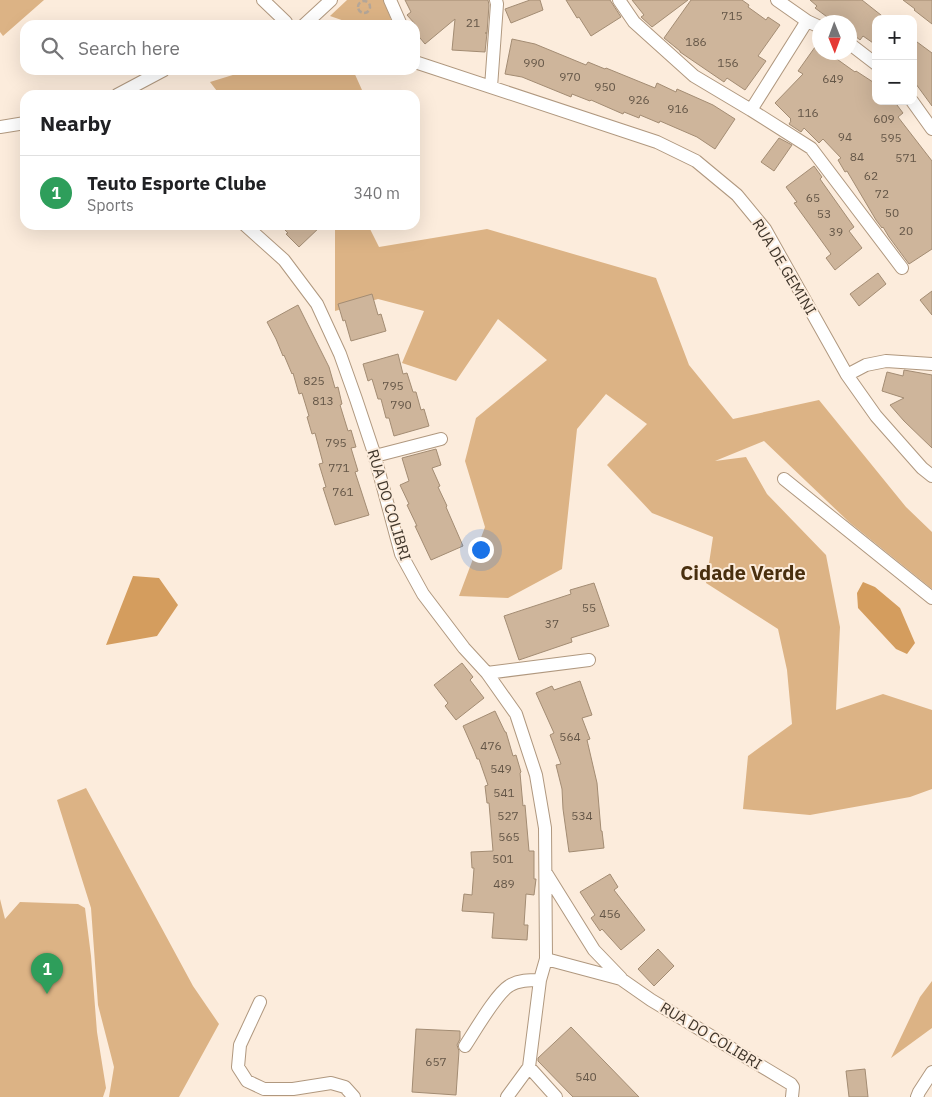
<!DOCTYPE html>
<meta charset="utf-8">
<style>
:root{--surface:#fff;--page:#f6f6f6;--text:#202124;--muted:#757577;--line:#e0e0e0;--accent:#956016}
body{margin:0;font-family:"IBM Plex Sans",sans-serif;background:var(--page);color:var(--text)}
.controls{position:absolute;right:15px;top:15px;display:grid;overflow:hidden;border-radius:10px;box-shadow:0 5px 20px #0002}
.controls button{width:45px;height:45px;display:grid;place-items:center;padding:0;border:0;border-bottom:1px solid var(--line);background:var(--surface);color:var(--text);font:25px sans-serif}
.compass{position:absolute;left:812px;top:15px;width:45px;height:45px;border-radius:50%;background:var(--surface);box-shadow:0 5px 20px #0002;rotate:179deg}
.you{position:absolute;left:480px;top:549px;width:18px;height:18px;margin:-12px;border:4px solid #fff;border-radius:50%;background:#1a73e8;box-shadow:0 0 0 8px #1a73e833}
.badge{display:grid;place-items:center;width:32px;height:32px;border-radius:50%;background:var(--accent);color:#fff;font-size:16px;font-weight:700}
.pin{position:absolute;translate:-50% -41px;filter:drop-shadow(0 1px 2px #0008)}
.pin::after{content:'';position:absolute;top:26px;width:18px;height:15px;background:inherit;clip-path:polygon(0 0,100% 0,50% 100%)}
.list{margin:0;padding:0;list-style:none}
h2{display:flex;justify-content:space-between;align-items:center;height:65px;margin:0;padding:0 20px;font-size:21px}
h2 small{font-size:16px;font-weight:400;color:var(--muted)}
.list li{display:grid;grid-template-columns:32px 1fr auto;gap:15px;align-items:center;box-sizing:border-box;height:75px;padding:0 20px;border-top:1px solid var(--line)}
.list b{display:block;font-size:19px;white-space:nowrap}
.list p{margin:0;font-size:16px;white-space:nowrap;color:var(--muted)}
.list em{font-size:16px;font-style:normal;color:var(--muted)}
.icon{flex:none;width:28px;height:28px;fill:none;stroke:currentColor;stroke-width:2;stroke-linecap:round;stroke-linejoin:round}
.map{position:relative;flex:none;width:932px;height:1097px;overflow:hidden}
.search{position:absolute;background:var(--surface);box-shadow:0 5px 20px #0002;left:20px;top:20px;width:400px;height:55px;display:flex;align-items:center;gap:12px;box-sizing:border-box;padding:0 18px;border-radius:15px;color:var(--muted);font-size:19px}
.panel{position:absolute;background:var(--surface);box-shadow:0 5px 20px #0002;left:20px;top:90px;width:400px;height:140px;border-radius:15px}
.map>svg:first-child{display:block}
</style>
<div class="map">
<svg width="932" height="1097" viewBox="0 0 932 1097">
<rect width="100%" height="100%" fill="#fcecdc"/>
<!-- green -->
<path fill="#dcb385" d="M0 0H44L3 36 0 32Z
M347 0H384L393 25H356L330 16Z
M249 70H353L362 90 359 95H220L210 82Z
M330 225H368L379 247 487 229 656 278 689 365 733 419 819 400 906 507 932 532V589L849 522 764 441 715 461 746 457 767 494 826 555 840 627 836 710 883 694 932 710V789L910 797 810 815 743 809 748 756 792 724 787 670 778 629 706 583 713 537 652 513 607 465 647 424 606 394 577 429 562 569 508 598 459 596 485 527 465 461 476 418 547 360 498 319 456 381 402 363 424 311 378 299 335 311V230Z
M86 788 193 986 219 1024 179 1097H109L114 1067 98 1005 91 908 57 800Z
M0 899 5 919 20 902 78 904 85 908 91 956 97 1032 106 1088 103 1097H0Z
M932 981V1028L891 1058 920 997Z"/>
<!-- water -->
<path fill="#d49d5e" d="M133 576 159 578 178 605 157 636 106 645Z
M863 582 875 587 900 608 915 643 907 654 896 649 858 608 857 593Z"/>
<!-- building -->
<path fill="#ceb59b" stroke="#a38c73" d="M405 0H488L489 5 487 33H485H487L485 52 452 50 455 19 425 44 415 32V24L407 15 411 12Z
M530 0H540L543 10 511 23 505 9Z
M566 0H610L621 17 591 36 579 17 577 18Z
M632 0H688L652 27 641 17 644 15Z
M691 0H742L749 5 748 7 766 20 768 17 780 25 758 56 766 61 745 90 727 78 724 82 680 52V51L664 38Z
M810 0H862L886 19H876V45L863 36 860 40 850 32V22H834L815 8 817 6Z
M903 0H932V24L914 10 915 9Z
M512 39 535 44 586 65 588 62 605 69 606 68 655 88 657 83 676 92 677 89 713 105 735 119 715 149 697 137 660 121 659 123 640 115 639 118 624 112 623 114 591 100 590 101 572 94 571 97 522 77 505 74Z
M913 39 932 53V106L913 80Z
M820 40V52H827L855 72 856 71 876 84V101H894L903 113 898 117 932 161V249L909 264 889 237 883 227 882 228 876 220 847 171 845 172 838 160 841 158 823 139 819 143 804 128 801 132 789 124 791 121 790 120 791 119 775 103 803 74 798 71Z
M779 138 792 145 774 171 761 162Z
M814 166 822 177 820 179 854 227 849 231 862 248 835 270 826 258 831 254 794 203 797 202 786 187Z
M280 225H322L299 247 286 234 288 233Z
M878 273 886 284 859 306 850 294Z
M932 291V315L920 300Z
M372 294 378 315 381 314 386 331 351 341 345 320 343 321 338 304Z
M298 305 329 367 335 388 338 387 342 404 340 405 348 431 351 430 356 447 351 448 358 471 355 472 369 515 335 525 323 488 326 487 319 464 323 463 315 433 312 434 307 417 309 416 302 393 299 394 293 373 292 374 284 355 283 356 276 339 267 322Z
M398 354 403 374 407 373 413 392H416L421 410 424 409 429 426 394 436 389 418H386L381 399H378L372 379 368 381 363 364Z
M904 370 932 375V448L904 421 890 405 904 398 882 391 887 372 903 376Z
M436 449 441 465 432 468 440 486 438 487 447 506 446 507 463 546 431 560 415 526H417L407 505 409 504 400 485 409 481 402 458Z
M594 583 609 626 571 638 572 642 519 660 504 616 571 594 570 590Z
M462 663 473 677 470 680 484 698 456 720 445 706 448 703 434 685Z
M580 681 592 715 582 718 590 739 587 740 597 783 601 831H602L604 848 569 852 563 809 562 789 556 765 561 764 550 735 554 733 536 693 552 686 554 690Z
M495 711 505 732H506L513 756 516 755 521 772 520 773 523 806 525 805 529 851H534V879H536L534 895 526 894 524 925H528L527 940 492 938 494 913 462 911 464 894 472 895 474 868H472L471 852 493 851 489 803H487L485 786 488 785 479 759H477L474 751 463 726Z
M610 874 618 887 614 890 645 930 621 950 602 929 600 931 591 918 595 915 580 892Z
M658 949 674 966 654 986 638 969Z
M571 1027 639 1097H573L538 1061V1058Z
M416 1029 460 1031V1039L457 1045 459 1051 456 1095 412 1092Z
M865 1069 868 1097H849L846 1071Z"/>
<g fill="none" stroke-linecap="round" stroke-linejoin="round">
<defs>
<path id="minor" d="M263 0 286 22
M390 0 401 25
M619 0 634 22 694 76 751 110 811 148 902 268
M777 0 807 21 820 27
M304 25 331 0
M850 44 876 64
M415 62 657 142 696 161 737 195 765 229 847 375 876 416 922 468 932 476
M491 87 497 4 496 0
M117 95 164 70
M912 101 932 129
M751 110 807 21
M0 127 25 123
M245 225 284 260 317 304 340 354 356 399 373 450 401 554 423 594 464 648 487 673 516 714 536 775 545 828 546 959 540 980 529 1067 556 1097
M847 375 866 365 886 361 932 364
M375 456 441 439
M784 479 932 598
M487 673 589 660
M546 873 594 950 621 978
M546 959 621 979 651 1000 791 1084 793 1087 792 1097
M260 1002 240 1045 238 1067 247 1081 264 1089H293L331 1083 345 1087 354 1097
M465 1046C475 1031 496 994 509 986 518 980 530 980 540 980
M507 1097 529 1067
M917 1097 919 1092 932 1072"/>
</defs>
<!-- minor casing -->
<use href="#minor" stroke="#b0987f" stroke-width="14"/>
<!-- path -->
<path stroke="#b4a698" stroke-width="2.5" stroke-dasharray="5 2.5" stroke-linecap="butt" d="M358 7a6 6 0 1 1 12 0a6 6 0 1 1-12 0Z"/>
<!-- minor -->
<use href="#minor" stroke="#fff" stroke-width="12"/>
</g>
<g text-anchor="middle" stroke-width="4" stroke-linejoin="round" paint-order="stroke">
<!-- number labels -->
<g font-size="12" fill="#645647">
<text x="732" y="20">715</text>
<text x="473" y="27">21</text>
<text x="696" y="46">186</text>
<text x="534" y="67">990</text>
<text x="728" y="67">156</text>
<text x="570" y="81">970</text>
<text x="833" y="83">649</text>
<text x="605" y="91">950</text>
<text x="639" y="104">926</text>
<text x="678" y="113">916</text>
<text x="808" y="117">116</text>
<text x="884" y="123">609</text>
<text x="845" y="141">94</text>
<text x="891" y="142">595</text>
<text x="857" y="161">84</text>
<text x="906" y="162">571</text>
<text x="871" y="180">62</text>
<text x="882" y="198">72</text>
<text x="813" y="202">65</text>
<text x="892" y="217">50</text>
<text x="824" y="218">53</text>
<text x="906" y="235">20</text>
<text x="836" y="236">39</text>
<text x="314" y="385">825</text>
<text x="393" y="390">795</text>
<text x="323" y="405">813</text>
<text x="401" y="409">790</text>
<text x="336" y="447">795</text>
<text x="339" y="472">771</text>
<text x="343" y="496">761</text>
<text x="589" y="612">55</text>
<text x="552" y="628">37</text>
<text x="570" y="741">564</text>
<text x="491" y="750">476</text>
<text x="501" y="773">549</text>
<text x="504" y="797">541</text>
<text x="508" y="820">527</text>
<text x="582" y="820">534</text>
<text x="509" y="841">565</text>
<text x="503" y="863">501</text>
<text x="504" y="888">489</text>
<text x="610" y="918">456</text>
<text x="436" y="1066">657</text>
<text x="586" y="1081">540</text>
</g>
<!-- street labels -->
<g font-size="15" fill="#40362b" stroke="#fcecdc">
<text transform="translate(784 267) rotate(59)" y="5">RUA DE GEMINI</text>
<text transform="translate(389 505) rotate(73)" y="5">RUA DO COLIBRI</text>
<text transform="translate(711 1036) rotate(31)" y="5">RUA DO COLIBRI</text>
</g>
<!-- district labels -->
<g font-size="20" font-weight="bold" fill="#492f0e" stroke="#fcecdc">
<text x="743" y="580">Cidade Verde</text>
</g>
</g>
</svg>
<div class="controls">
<button>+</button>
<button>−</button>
</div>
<svg class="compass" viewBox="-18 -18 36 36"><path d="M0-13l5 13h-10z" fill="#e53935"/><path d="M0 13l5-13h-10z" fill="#757577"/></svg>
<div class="you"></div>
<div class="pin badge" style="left:47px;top:994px;background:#2e9e5b">1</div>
<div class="search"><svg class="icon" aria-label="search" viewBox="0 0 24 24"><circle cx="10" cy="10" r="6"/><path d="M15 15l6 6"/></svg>Search here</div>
<section class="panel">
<h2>Nearby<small></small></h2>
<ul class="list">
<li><span class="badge" style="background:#2e9e5b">1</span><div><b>Teuto Esporte Clube</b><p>Sports</p></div><em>340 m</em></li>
</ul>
</section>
</div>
